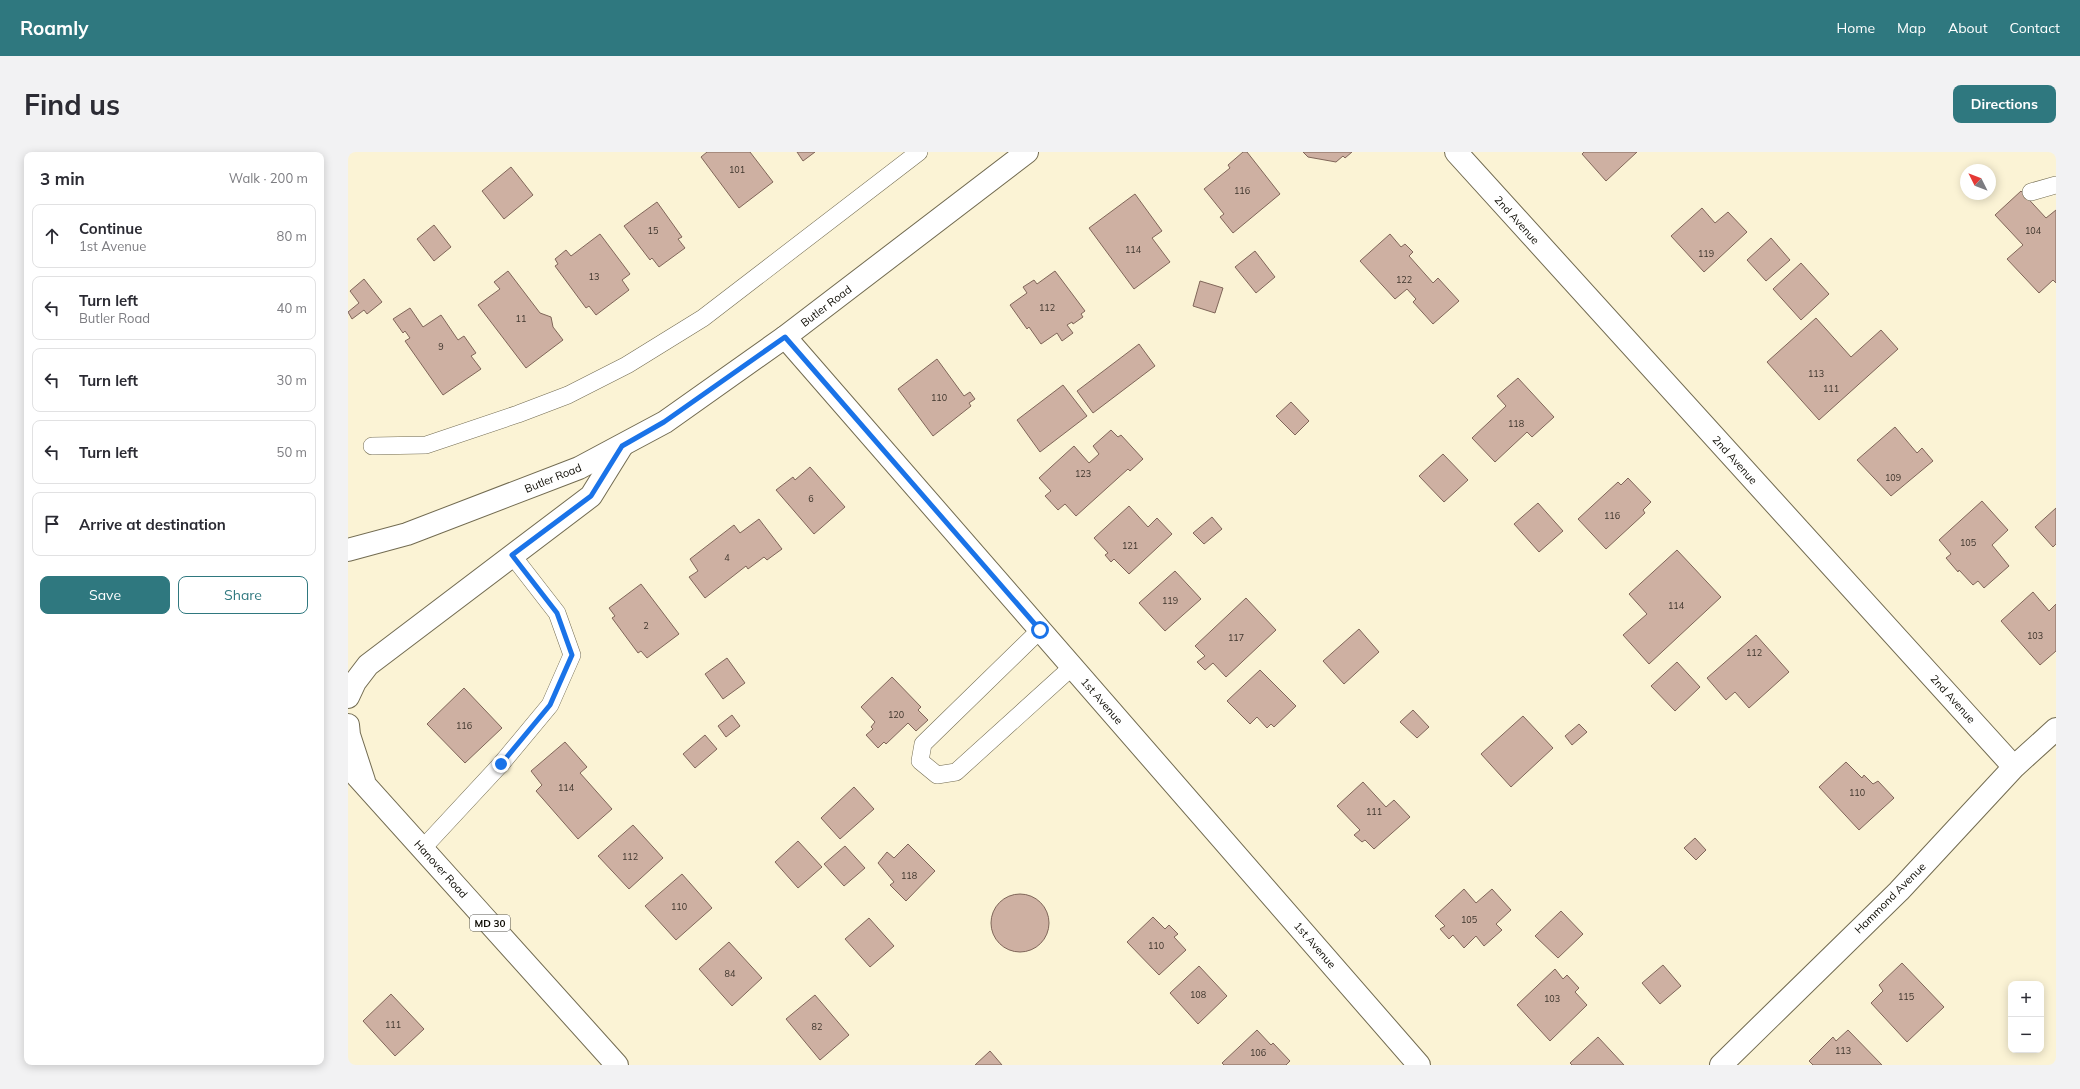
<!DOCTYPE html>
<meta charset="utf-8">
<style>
:root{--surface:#fff;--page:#f2f2f3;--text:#2b2b33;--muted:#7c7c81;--line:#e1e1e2;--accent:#2f787f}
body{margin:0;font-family:Mulish,sans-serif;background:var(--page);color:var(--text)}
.controls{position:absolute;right:12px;bottom:12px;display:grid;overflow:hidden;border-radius:8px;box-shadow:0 2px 10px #0003}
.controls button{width:36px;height:36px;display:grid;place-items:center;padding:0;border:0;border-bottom:1px solid var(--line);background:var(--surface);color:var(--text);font:20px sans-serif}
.compass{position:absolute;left:1612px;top:12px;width:36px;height:36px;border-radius:50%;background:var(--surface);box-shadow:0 2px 10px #0003;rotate:312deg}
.stop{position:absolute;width:12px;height:12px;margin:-9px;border:3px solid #1a73e8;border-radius:50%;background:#fff}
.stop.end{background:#1a73e8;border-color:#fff;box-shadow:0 1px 4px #0008}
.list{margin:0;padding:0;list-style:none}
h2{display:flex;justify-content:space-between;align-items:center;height:52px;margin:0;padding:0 16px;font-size:17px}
h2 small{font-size:13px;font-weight:400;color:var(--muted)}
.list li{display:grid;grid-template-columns:26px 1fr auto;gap:12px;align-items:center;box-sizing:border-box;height:64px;margin:0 8px 8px;padding:0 8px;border:1px solid var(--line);border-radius:8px}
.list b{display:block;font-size:15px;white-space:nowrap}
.list p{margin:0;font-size:13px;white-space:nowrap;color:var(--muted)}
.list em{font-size:13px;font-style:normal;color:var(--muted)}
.actions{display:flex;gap:8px;padding:12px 16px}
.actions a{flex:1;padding:9px 0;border:1px solid var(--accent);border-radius:8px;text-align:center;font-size:14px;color:var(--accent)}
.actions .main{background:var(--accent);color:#fff}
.icon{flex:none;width:22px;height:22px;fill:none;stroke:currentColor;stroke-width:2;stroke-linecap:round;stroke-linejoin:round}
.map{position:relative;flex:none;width:1708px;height:913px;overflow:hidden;border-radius:8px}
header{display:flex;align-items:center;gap:24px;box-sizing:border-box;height:56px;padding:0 20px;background:var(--accent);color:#fff}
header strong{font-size:19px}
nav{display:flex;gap:22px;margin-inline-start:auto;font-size:14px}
.intro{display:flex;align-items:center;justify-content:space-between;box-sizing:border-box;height:96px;padding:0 24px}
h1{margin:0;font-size:28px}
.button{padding:10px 18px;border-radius:8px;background:var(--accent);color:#fff;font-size:14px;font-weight:700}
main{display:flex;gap:24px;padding:0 24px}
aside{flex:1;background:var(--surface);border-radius:8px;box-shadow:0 2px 10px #0003}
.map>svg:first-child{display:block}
</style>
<header>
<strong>Roamly</strong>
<nav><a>Home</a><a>Map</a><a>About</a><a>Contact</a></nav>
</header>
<div class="intro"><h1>Find us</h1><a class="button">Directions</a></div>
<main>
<aside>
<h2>3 min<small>Walk · 200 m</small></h2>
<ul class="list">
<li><svg class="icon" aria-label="ahead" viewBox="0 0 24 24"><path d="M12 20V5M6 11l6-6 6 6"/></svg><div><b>Continue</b><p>1st Avenue</p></div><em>80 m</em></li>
<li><svg class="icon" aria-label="left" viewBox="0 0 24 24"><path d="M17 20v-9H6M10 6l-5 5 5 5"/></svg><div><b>Turn left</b><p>Butler Road</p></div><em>40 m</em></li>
<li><svg class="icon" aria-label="left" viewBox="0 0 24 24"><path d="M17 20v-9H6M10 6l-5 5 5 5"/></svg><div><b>Turn left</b></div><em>30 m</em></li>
<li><svg class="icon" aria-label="left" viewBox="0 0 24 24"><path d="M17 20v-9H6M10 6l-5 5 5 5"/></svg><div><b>Turn left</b></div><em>50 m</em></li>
<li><svg class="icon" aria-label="arrive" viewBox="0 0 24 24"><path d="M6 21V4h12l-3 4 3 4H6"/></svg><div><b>Arrive at destination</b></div></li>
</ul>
<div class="actions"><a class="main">Save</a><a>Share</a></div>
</aside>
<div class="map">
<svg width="1708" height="913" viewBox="0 0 1708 913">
<rect width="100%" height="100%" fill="#fbf3d5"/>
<!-- building -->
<path fill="#ceb0a2" stroke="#806659" d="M359 0H402L425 30 391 56 353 5Z
M449 0H467L455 9Z
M895 0H899L932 42 885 81 872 65 876 62 856 37 882 16 880 13Z
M955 0H1004L997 6 995 4 988 10 960 5Z
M1236 0H1289L1258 29 1234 2Z
M163 15 185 43 156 67 134 39Z
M1673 39 1698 66 1708 58V131L1705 128 1691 141 1659 107 1675 93 1647 63Z
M787 42 814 79 804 86 822 110 786 137 741 76Z
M309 50 334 85 330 87 337 96 311 115 304 106 302 108 276 74Z
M1354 56 1367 71 1380 60 1399 80 1356 120 1323 84Z
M86 73 103 95 86 109 69 87Z
M252 82 282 122 274 128 281 138 248 163 241 154 238 156 207 114 210 112 207 107 218 98 223 104Z
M1042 82 1053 95 1057 92 1065 100 1061 104 1085 131 1090 126 1111 149 1085 172 1065 150 1068 147 1059 137 1047 147 1012 109Z
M1423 86 1442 108 1418 129 1399 108Z
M907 99 927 125 908 141 887 115Z
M1453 111 1481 142 1453 168 1425 137Z
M160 119 192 161 203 165 205 175 215 188 178 216 130 153 152 137 146 130Z
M707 119 737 159 733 162 735 165 725 172 724 170 719 173 725 181 714 189 709 181 693 192 681 175 679 177 662 153 679 141 675 135 686 128 689 132Z
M16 127 34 150 19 162 16 158 4 167 0 160 11 151 2 139Z
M852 129 875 136 867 161 845 154Z
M62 156 75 175 93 163 110 188 116 184 128 201 123 204 133 217 95 243 57 189 62 186 57 179 55 181 45 167Z
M1468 166 1503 205 1533 178 1550 197 1471 268 1419 210Z
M791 192 807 214 745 261 729 239Z
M589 207 616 244 622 240 627 247 621 251 623 254 585 284 550 237Z
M1170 226 1206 265 1184 285 1179 280 1147 310 1124 286 1158 254 1149 244Z
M715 233 739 264 692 300 669 268Z
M943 250 961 269 947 283 928 264Z
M1547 275 1569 301 1574 296 1585 309 1543 344 1509 308Z
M763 278 770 285 773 283 795 307 782 319 780 317 728 364 717 352 710 358 697 344 703 339 691 326 726 294 741 311 751 302 745 294Z
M1095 302 1120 328 1096 350 1071 324Z
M462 315 497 355 466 382 428 338 445 325 447 328Z
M1280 326 1303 350 1295 358 1297 361 1258 397 1230 367 1270 330 1273 333Z
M1634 349 1660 378 1644 393 1661 414 1636 436 1630 429 1625 433 1611 418 1610 420 1598 406 1603 402 1591 388Z
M1190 351 1215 379 1191 400 1166 372Z
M781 354 800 375 809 366 824 382 781 422 766 407 763 410 757 403 760 401 746 386Z
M1708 356V392L1705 395 1687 375Z
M864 365 874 377 856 392 845 381Z
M411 367 434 397 419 408 416 405 400 417 398 414 357 446 341 425 350 419 342 407 386 373 392 381Z
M1329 398 1373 445 1301 512 1275 483 1299 462 1281 442Z
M827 419 853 447 817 479 791 451Z
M293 432 331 482 299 506 293 499 290 501 264 466 267 464 261 456Z
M1685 440 1701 459 1708 452V499L1692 513 1653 469Z
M898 446 928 478 878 525 865 511 857 518 849 510 857 504 847 494Z
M1011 477 1031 500 996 532 975 509Z
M1408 483 1441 520 1401 556 1387 540 1378 548 1359 526Z
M379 506 397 531 375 547 357 522Z
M1329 510 1352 535 1327 559 1303 534Z
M912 518 948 554 926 575 923 572 919 576 909 565 902 572 879 549Z
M544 525 573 555 570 558 580 568 568 579 560 571 538 592 536 590 530 596 518 583 525 577 523 575 527 570 513 555Z
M116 536 154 576 117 611 79 572Z
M1065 558 1081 575 1069 586 1052 570Z
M384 563 392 574 378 585 370 574Z
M1175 564 1205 596 1163 635 1133 602Z
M1231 572 1239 580 1224 593 1217 584Z
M357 583 369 597 347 616 335 602Z
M217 590 239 615 232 621 264 657 230 687 188 639 194 633 183 619Z
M1498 610 1514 626 1516 623 1525 632 1530 629 1546 646 1511 678 1471 635Z
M1015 630 1038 655 1046 648 1062 665 1026 697 1017 688 1014 690 1006 683 1012 678 989 654Z
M506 635 526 657 492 687 473 666Z
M285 673 315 706 281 737 250 704Z
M1347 686 1358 698 1348 708 1336 696Z
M450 689 474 715 450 736 427 710Z
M560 692 587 719 558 749 542 733 546 730 530 711 539 700 546 706Z
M497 694 517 716 496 734 476 712Z
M334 722 364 756 328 788 297 754Z
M1116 737 1128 751 1144 737 1163 758 1148 772 1154 778 1136 794 1128 784 1116 796 1105 783 1101 787 1092 777 1097 774 1087 764Z
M643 771a29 29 0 1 1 58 0a29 29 0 1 1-58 0Z
M1213 759 1235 782 1210 806 1187 784Z
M805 765 817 777 821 773 830 782 826 785 838 798 811 823 779 790Z
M521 766 546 794 522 815 497 787Z
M381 790 414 826 384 854 351 817Z
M1554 811 1596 855 1559 890 1523 851 1535 839 1531 833Z
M1315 813 1333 834 1312 852 1294 831Z
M851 814 879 844 850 872 822 841Z
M1207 817 1215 827 1219 823 1231 836 1227 840 1239 853 1202 889 1169 853Z
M43 842 76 877 47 904 15 869Z
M467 843 501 883 472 908 438 867Z
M909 878 923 893 925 891 942 909 938 913H876L874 911Z
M1500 878 1534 913H1465L1461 909 1485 885 1488 889Z
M1250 885 1276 913H1224L1222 911Z
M642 899 654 913H627Z"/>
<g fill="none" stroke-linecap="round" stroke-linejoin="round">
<defs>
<path id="lane" d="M1683 40 1708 33
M24 294 78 293 170 262 220 243 279 213 355 166 571 0
M692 478 575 592 572 609 589 623 608 620 724 515
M75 696 153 612 202 553 224 503 209 461 164 403"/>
<path id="street" d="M1108 0 1666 615
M437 185 1071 913
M1373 913 1551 739 1666 615 1708 577"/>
<path id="secondary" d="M0 398 59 382 231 316 317 270 437 185 679 0"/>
<path id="primary" d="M0 545 7 530 20 513 243 344 274 294
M0 573 1 583 16 629
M0 614 269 913"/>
</defs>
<!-- lane casing -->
<use href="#lane" stroke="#726b51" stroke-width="18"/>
<!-- street casing -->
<use href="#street" stroke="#726b51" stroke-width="24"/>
<!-- secondary casing -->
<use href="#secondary" stroke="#726b51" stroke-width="24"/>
<!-- primary casing -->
<use href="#primary" stroke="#726b51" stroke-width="24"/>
<!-- lane -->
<use href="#lane" stroke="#fff" stroke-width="17"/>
<!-- street -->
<use href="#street" stroke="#fff" stroke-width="22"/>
<!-- secondary -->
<use href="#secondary" stroke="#fff" stroke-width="22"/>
<!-- primary -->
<use href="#primary" stroke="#fff" stroke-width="22"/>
</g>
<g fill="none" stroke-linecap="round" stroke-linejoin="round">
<!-- route -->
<path stroke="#1a73e8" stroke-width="5" d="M153 612 202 553 224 503 209 461 164 403 243 344 274 294 316 270 437 185 692 478"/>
</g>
<g text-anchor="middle" stroke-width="3" stroke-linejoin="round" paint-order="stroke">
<!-- number labels -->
<g font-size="9" fill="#3e352c">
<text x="389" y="21">101</text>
<text x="894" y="42">116</text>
<text x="305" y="82">15</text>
<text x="1685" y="82">104</text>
<text x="785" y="101">114</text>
<text x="1358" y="105">119</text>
<text x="246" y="128">13</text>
<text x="1056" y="131">122</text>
<text x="699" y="159">112</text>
<text x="173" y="170">11</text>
<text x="93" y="198">9</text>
<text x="1468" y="225">113</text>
<text x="1483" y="240">111</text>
<text x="591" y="249">110</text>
<text x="1168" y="275">118</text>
<text x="735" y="325">123</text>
<text x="1545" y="329">109</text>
<text x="463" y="350">6</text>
<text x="1264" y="367">116</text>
<text x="1620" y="394">105</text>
<text x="782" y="397">121</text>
<text x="379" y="409">4</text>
<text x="822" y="452">119</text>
<text x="1328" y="457">114</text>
<text x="298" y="477">2</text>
<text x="1687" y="487">103</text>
<text x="888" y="489">117</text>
<text x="1406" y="504">112</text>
<text x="548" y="566">120</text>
<text x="116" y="577">116</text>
<text x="218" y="639">114</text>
<text x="1509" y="644">110</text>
<text x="1026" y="663">111</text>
<text x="282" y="708">112</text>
<text x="561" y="727">118</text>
<text x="331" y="758">110</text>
<text x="1121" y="771">105</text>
<text x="808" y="797">110</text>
<text x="382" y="825">84</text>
<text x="850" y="846">108</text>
<text x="1558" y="848">115</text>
<text x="1204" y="850">103</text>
<text x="45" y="876">111</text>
<text x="469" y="878">82</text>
<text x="1495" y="902">113</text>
<text x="910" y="904">106</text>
</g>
<!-- shield labels -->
<rect fill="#fff" stroke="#56554f" stroke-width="1" x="122" y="763" width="40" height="16" rx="3"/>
<g font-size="10" font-weight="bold" fill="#0e0c04">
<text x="142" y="775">MD 30</text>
</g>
<!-- street labels -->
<g font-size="11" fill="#0e0c04" stroke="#fff">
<text transform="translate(1169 68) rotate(48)" y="4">2nd Avenue</text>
<text transform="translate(478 154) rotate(-37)" y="4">Butler Road</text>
<text transform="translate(1387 308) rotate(48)" y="4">2nd Avenue</text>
<text transform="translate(205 326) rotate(-22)" y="4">Butler Road</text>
<text transform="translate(1605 547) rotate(48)" y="4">2nd Avenue</text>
<text transform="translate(754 549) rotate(49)" y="4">1st Avenue</text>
<text transform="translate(93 717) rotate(48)" y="4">Hanover Road</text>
<text transform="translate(1542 746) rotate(-45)" y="4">Hammond Avenue</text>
<text transform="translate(967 793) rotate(49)" y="4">1st Avenue</text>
</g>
</g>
</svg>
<div class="controls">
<button>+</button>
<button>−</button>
</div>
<svg class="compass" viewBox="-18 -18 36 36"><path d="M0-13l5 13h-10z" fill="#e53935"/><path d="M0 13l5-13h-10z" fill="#7c7c81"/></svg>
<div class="stop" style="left:692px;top:478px"></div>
<div class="stop end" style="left:153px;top:612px"></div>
</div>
</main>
